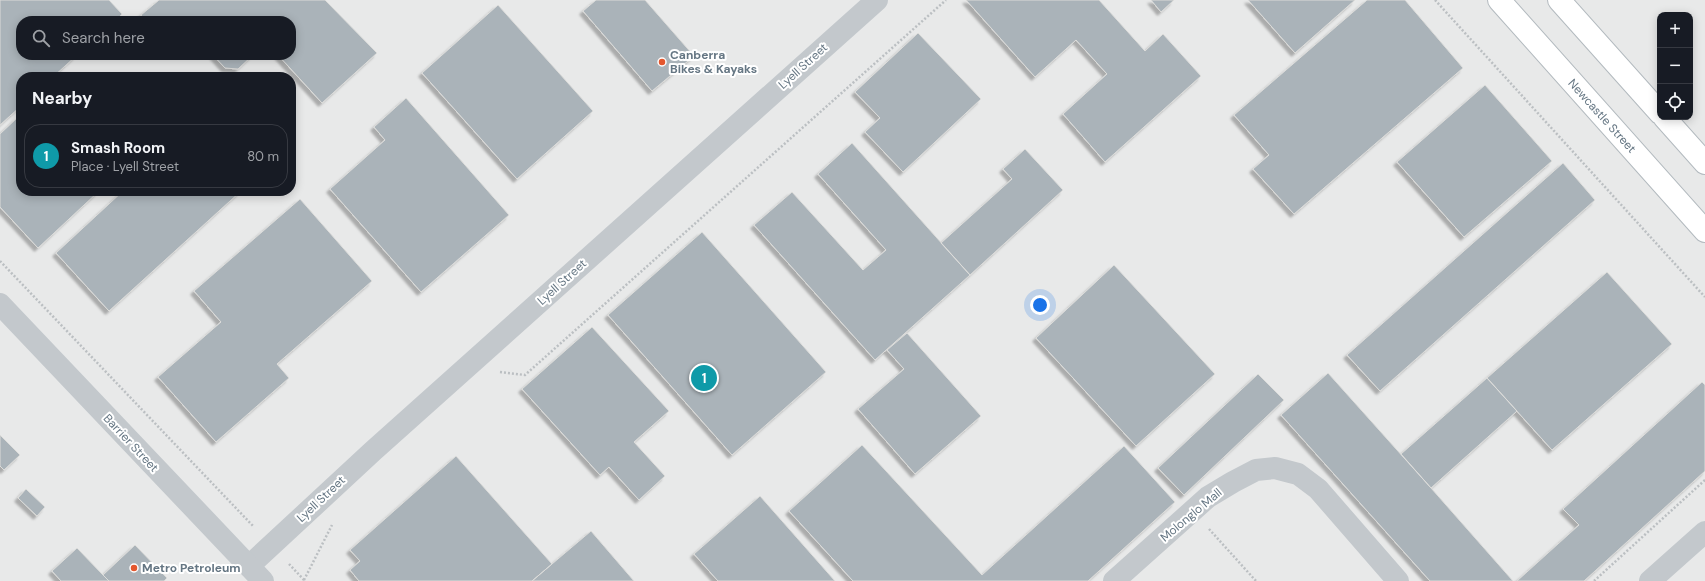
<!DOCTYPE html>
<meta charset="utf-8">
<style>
:root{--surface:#171b24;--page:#242831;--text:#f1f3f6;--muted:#9ea1a6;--line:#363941;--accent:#1a73e8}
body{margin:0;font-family:"DM Sans",sans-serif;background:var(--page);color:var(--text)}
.controls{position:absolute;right:12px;top:12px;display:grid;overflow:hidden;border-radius:8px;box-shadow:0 2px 10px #0003}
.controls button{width:36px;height:36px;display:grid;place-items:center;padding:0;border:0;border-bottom:1px solid var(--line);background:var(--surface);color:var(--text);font:20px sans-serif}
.you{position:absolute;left:1040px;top:305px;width:14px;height:14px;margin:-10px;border:3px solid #fff;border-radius:50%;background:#1a73e8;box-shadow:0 0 0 6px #1a73e833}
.badge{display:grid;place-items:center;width:26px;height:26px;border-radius:50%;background:var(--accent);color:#fff;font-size:13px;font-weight:700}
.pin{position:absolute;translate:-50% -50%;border:2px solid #fff;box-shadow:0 1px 4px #0006}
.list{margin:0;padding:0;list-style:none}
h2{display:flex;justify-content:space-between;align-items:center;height:52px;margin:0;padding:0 16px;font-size:17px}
h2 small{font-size:13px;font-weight:400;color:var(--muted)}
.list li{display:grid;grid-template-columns:26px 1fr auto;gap:12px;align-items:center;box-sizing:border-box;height:64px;margin:0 8px 8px;padding:0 8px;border:1px solid var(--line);border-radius:16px}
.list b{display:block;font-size:15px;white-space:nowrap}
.list p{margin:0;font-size:13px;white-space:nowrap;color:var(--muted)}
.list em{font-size:13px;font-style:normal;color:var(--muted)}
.icon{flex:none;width:22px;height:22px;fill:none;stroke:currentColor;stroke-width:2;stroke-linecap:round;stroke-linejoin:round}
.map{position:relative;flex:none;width:1705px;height:581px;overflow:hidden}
.search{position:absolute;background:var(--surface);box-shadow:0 2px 10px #0003;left:16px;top:16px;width:280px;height:44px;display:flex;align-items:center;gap:10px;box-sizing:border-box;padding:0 14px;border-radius:16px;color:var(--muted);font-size:15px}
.panel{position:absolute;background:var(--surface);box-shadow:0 2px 10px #0003;left:16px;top:72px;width:280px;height:124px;border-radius:16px}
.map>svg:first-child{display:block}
</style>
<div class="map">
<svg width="1705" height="581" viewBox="0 0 1705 581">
<defs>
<filter id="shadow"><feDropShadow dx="-3.5" dy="3.5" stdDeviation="1" flood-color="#0004"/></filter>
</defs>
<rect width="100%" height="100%" fill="#fafaf8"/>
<!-- built -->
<path fill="#e8e9e9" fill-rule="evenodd" d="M0 0H1705V581H0ZM1660 15H1690V117H1660ZM21 21H291V55H21ZM21 77H291V191H21Z"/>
<!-- building -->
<path fill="#aab3b9" stroke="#dcdcda" filter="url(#shadow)" d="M0 0H109L122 14 115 21H21V55H77L53 77H21V106L0 125Z
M159 0H325L377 53 322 103 278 55H291V21H146L141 15Z
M596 0H645L694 56 652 91 583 11Z
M966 0H1099L1145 51 1163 34 1201 76 1105 162 1063 114 1107 74 1076 40 1035 77Z
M1151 0H1174L1161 12Z
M1248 0H1355L1295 53Z
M1367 0H1405L1463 68 1294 214 1253 169 1269 155 1234 115Z
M498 5 593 111 517 179 422 73Z
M918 33 981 99 903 172 865 132 880 118 855 92Z
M213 55H253L238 69 225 68Z
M1485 85 1552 161 1464 237 1397 162Z
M406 98 509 215 421 292 330 189 385 140 374 127Z
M17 118 21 123V191H99L38 248 0 207V134Z
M852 143 970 275 875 360 754 225 792 192 863 270 886 250 818 174Z
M1025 149 1063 190 970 275 941 243 1012 179 1003 169Z
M1563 163 1595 200 1380 391 1347 355Z
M123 191H241L109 311 56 253Z
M300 199 372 281 277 364 289 378 216 442 158 377 221 322 194 291Z
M702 232 826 372 732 455 608 315Z
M1114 265 1215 374 1136 446 1036 338Z
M1607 272 1672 344 1552 450 1487 378Z
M592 327 669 411 634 442 665 476 639 500 609 467 600 475 522 389Z
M907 333 981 416 915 474 858 409 904 369 887 350Z
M1328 373 1431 488 1513 581H1430L1281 415Z
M1258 374 1284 400 1184 495 1158 468Z
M1487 378 1517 411 1431 488 1401 454Z
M1702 382 1705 385V471L1584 581H1517L1579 525 1563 509Z
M0 435 20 455 4 470 0 466Z
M862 445 982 575 1124 446 1175 502 1088 581H853L789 511Z
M456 456 552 564 532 581H359L350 570 360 561 350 550Z
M26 489 45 507 37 516 18 498Z
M760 496 835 581H718L694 554Z
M591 531 634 581H532L552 564Z
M135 545 167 578 164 581H109L103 575Z
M77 548 103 575 109 581H61L52 571Z"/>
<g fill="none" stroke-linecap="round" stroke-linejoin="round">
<defs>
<path id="secondary" d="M1499 0 1705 231
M1559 0 1660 113
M1664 117 1705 163"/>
</defs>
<!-- secondary casing -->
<use href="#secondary" stroke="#b3babf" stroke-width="24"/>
<!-- path -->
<path stroke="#bbbfc2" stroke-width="2.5" stroke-dasharray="2 2" stroke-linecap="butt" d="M1435 0 1705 297
M0 261 254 527
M500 372 525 375 946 0
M1209 529 1256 581
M289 564 305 581
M304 580 332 525
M1594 581 1705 480"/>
<!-- minor -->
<path stroke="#c3c8cc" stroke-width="22" d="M249 566 373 451 877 0
M1114 581 1208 497 1233 482 1256 470 1275 468 1298 474 1318 489 1398 581
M1650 581 1705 532"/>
<!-- tertiary -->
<path stroke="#c3c8cc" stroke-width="22" d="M0 304 263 581"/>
<!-- secondary -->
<use href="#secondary" stroke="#fff" stroke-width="22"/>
</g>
<!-- markers -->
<g fill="#e4572e" stroke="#fff" stroke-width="1.5">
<circle cx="662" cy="62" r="4"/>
<circle cx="134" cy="568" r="4"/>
</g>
<g text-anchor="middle" stroke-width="4" stroke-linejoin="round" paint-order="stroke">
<!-- poi labels -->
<g font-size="12" font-weight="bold" fill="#657683" stroke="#fff" text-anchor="start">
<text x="670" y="59">Canberra<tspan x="670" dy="14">Bikes &amp; Kayaks</tspan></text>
<text x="142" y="572">Metro Petroleum</text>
</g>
<!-- street labels -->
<g font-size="12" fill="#657683" stroke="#fff">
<text transform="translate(803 66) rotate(-42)" y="4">Lyell Street</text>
<text transform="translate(1602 116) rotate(48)" y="4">Newcastle Street</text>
<text transform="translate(562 282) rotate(-42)" y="4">Lyell Street</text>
<text transform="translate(131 443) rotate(47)" y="4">Barrier Street</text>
<text transform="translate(321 499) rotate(-43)" y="4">Lyell Street</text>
<text transform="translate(1191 515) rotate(-40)" y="4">Molonglo Mall</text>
</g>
</g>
</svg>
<div class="controls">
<button>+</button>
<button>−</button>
<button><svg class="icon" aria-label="locate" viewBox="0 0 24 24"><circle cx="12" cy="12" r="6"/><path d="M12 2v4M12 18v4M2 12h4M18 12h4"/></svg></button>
</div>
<div class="you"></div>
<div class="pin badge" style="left:704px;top:378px;background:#0f9aa8">1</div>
<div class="search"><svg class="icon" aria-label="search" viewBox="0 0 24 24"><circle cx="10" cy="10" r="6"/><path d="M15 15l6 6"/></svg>Search here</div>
<section class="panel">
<h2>Nearby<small></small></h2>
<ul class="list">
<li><span class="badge" style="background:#0f9aa8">1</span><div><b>Smash Room</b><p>Place · Lyell Street</p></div><em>80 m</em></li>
</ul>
</section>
</div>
